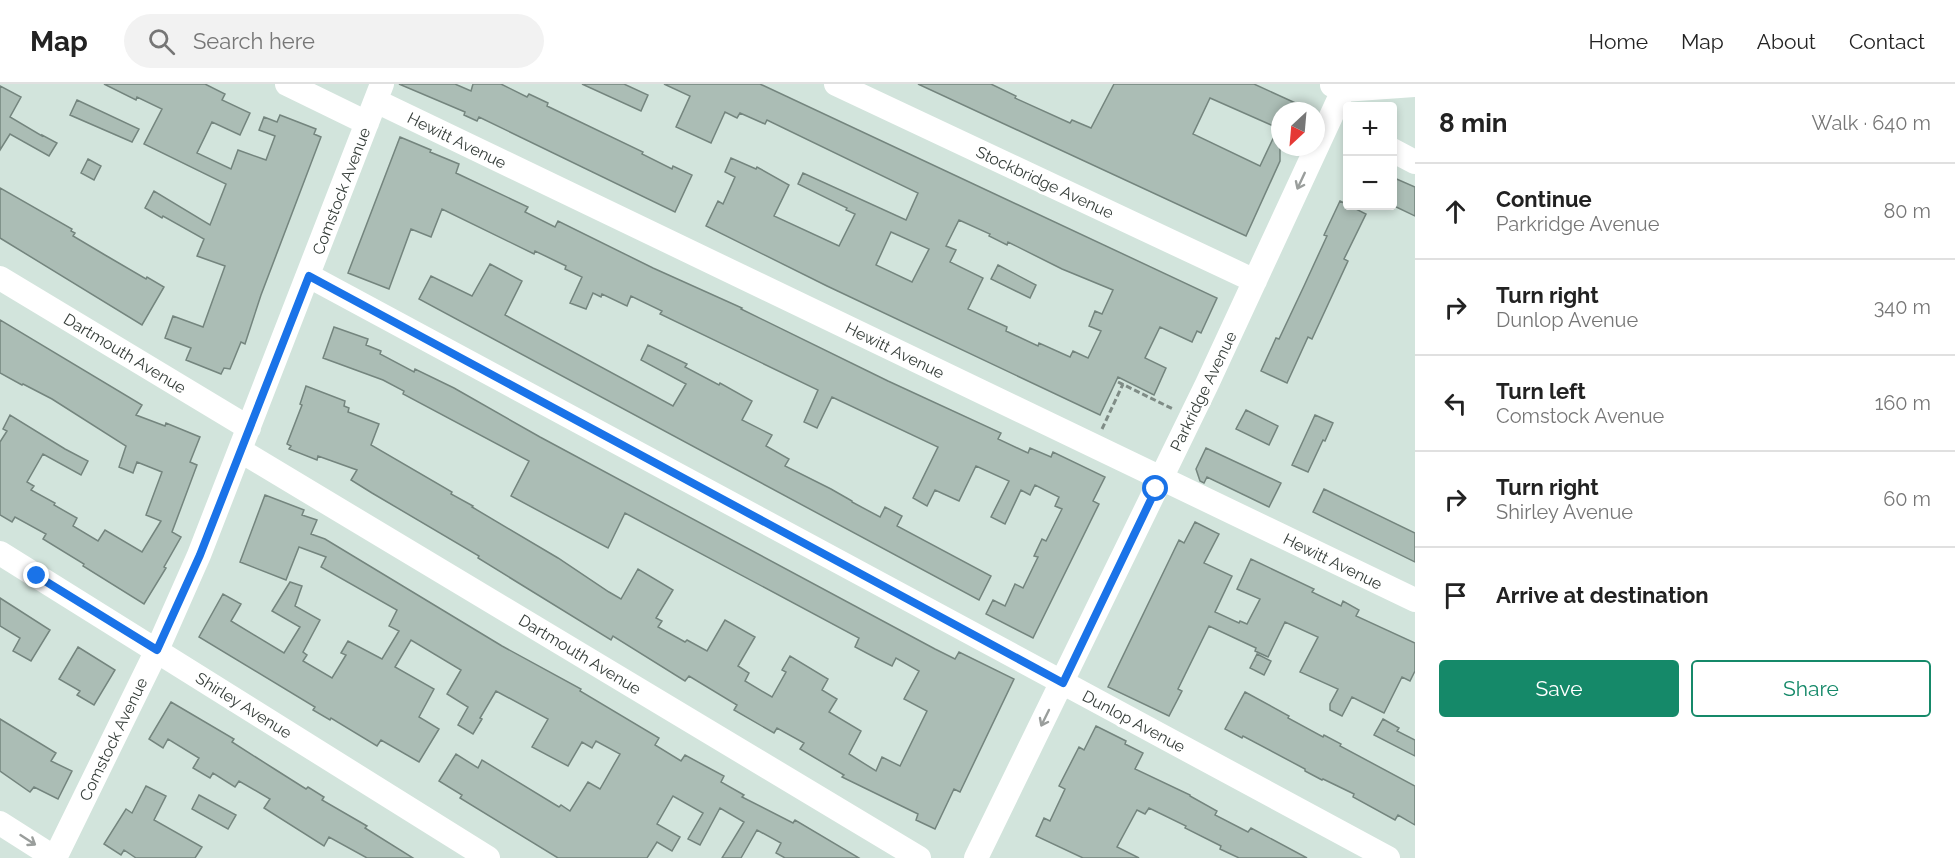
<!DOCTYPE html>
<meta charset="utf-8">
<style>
:root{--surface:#fff;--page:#f2f2f2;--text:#222;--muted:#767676;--line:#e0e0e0;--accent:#158969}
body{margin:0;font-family:Raleway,sans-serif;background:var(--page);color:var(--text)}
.controls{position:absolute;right:18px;top:18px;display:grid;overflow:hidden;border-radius:6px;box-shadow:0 3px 9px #0003}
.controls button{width:54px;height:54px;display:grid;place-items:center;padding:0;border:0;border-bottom:2px solid var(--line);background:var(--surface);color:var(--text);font:30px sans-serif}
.compass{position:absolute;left:1271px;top:18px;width:54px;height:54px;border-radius:50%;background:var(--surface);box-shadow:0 3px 9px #0003;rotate:206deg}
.stop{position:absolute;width:18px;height:18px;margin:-14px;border:4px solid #1a73e8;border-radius:50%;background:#fff}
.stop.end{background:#1a73e8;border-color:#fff;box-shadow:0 2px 6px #0008}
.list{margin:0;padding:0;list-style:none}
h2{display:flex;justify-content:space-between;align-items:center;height:78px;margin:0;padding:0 24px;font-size:26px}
h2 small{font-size:20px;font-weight:400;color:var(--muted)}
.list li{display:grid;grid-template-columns:39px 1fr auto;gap:18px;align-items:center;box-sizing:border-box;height:96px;padding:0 24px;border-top:2px solid var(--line)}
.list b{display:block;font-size:22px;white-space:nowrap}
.list p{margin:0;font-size:20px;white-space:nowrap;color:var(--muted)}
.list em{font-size:20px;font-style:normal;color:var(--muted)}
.actions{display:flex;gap:12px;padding:18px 24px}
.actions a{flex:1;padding:14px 0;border:2px solid var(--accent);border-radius:6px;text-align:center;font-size:21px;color:var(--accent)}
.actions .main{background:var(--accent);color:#fff}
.icon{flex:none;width:33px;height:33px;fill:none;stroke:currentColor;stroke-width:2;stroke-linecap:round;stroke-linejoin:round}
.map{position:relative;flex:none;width:1415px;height:774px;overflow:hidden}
header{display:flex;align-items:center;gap:36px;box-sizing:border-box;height:84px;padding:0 30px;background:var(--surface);border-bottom:2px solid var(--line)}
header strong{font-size:28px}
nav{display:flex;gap:33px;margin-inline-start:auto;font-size:21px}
.search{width:420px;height:54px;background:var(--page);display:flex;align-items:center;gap:15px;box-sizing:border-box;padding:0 21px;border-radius:33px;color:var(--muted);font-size:22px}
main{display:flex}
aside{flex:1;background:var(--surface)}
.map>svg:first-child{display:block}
</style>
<header>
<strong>Map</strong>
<div class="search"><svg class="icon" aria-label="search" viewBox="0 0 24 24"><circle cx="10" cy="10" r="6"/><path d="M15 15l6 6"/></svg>Search here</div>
<nav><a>Home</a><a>Map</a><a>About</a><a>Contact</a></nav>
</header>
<main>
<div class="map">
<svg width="1415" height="774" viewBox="0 0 1415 774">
<rect width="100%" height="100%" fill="#d2e4dc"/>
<!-- building -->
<path fill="#abbdb5" stroke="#74857e" stroke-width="1.5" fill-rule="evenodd" d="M104 0H205L225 10 222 16 250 29 240 51 212 38 197 69 231 85 238 66 266 76 275 52 259 46 264 33 277 38 280 31 316 45 314 50 321 53 261 211 245 260 241 258 230 285 224 284 221 290 186 276 191 264 165 254 173 232 203 243 225 182 197 172 204 155 163 132 162 134 145 124 154 107 210 141 226 100 144 60 162 25 137 13 136 16Z
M399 0H455L471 7 473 0H501L527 13 529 10 548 19 547 22 643 68 642 70 672 85 673 82 692 91 675 128 479 33 477 37 464 31 465 28Z
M582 0H624L648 11 641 27Z
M664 0H760L1217 214 1201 249 1197 247 1192 258 1160 243 1145 274 1166 284 1154 311 1118 293 1100 331 827 202 706 142 718 117 723 120 735 93 725 88 731 74 756 85 757 83 789 101 774 132 839 162 855 130 846 126 847 124 798 100 803 89 906 136 918 109 767 36 765 40 740 29 737 34 725 28 711 59 676 43 690 12ZM959 136 990 150 989 152 1007 161 1008 158 1062 185 1113 206 1102 230 1095 227 1089 242 1101 247 1088 274 1073 267 1070 273 1039 259 1038 262 1006 247 1007 243 968 225 983 194 950 178 956 166 946 162ZM891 148 929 165 912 198 876 181Z
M918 0H991L1016 12 1015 14 1070 39 1072 36 1091 44 1114 0H1254L1313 27H1280V77L1246 152ZM1210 14 1278 44 1260 82 1193 50Z
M0 2 21 13 10 33 42 52V51L57 59 49 72 10 50 0 66Z
M77 16 139 45 132 58 70 31Z
M400 53 431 66 430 68 459 80 456 89 528 123 525 128 555 143 558 137 653 184 742 224 741 225 888 297 1001 349 998 355 1028 369 1030 364 1051 373 1053 368 1105 393 1093 417 1099 420 1033 554 986 530 993 516 1005 522 1015 500 1023 504 1038 473 1034 472 1042 455 1046 457 1062 425 1055 422 1059 413 1035 401 1030 411 1021 406 1005 440 991 433 1009 397 976 382 959 417 935 406 927 422 913 414 938 363 832 313 817 344 804 338 818 306 660 230 662 227 631 212 627 222 602 210 601 213 593 209 586 225 570 219 582 193 565 185 566 182 535 167 534 170 442 125 431 153 411 145 389 205 348 189Z
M88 75 101 82 94 96 81 89Z
M1392 93 1415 103V132L1392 121Z
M0 104 72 145 71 147 75 149 73 152 105 171 146 195 147 193 164 203 142 241 0 154Z
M1340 117 1366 130 1344 175 1348 177 1312 255 1308 253 1287 299 1261 287 1276 254 1279 255 1304 202 1327 152 1324 151Z
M490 180 522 197 505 231 673 322 686 300 641 276 648 261 687 280 685 283 719 301 720 299 752 317 742 336 772 351 766 362 789 375 785 382 831 405 852 417V418L880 433 885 423 902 432 897 442 991 492 979 516 419 215 431 192 472 212Z
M998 181 1036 201 1030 214 991 195Z
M0 236 142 321 136 331 165 342 166 339 200 353 190 378 197 381 172 448 181 453 164 483 166 484 144 520 83 482 84 480 43 455 46 450 15 433 12 438 0 431V358L7 347 3 345 10 331 65 365 88 377 81 391 43 370 27 398 34 402 31 406 55 419 54 421 77 434 73 442 98 457 105 446 142 468 161 437 146 431 162 388 137 378 133 389 119 383 126 362 52 315 23 300 22 301 0 289Z
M334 243 368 255 366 261 381 267 380 270 414 288 415 285 454 304 540 353 935 565 955 575 959 568 1014 595 960 708 954 705 935 745 916 736 918 730 842 693 844 691 800 665 804 659 777 644 774 649 734 626 737 621 689 592 685 597 613 552 611 556 478 474 479 472 372 409 351 396 357 386 318 372 317 376 289 365 291 362 287 360 302 321 300 320 306 302 345 317 344 322 349 324 348 328 379 340 371 361 452 408 451 410 473 422 472 423 558 474 609 508 621 515 638 485 673 506 656 534 662 537 658 543 685 558 687 556 707 567 725 536 755 553 738 582 749 589 745 597 772 613 786 588 782 586 790 572 828 595 822 606 837 615 829 628 861 647 849 670 876 687 882 673 900 682 927 627 904 615 919 587 896 574 892 582 878 575 855 563 859 554 625 429 608 464 511 412 529 377 403 310 404 307 383 296 323 274Z
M1246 326 1278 342 1269 361 1236 345Z
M1315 331 1333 339 1325 357 1323 356 1308 388 1292 381Z
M1206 364 1281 399 1269 423 1207 393 1204 399 1200 397 1196 385Z
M1324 405 1415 449V478L1313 428Z
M265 411 304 426 302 431 317 436 311 450 325 455 502 562 581 605 580 607 659 654 655 661 681 677 685 671 707 683 724 692 721 698 744 711 742 713 793 739 795 736 859 774H785L776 769 781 759 757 746 741 774H722L744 738 720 724 700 761 688 755 703 729 673 712 657 740 680 753 672 767 657 758 647 774H558L460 714 462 711 439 697 456 670 478 684 482 676 559 723 561 721 570 727 588 698 600 705 620 670 596 657 592 664 582 658 568 682 532 663 548 635 496 607 480 634 482 635 473 650 458 641 468 623 447 610 461 586 411 556 395 583 434 605 419 633 439 645 419 678 381 656 377 662 331 634 330 636 313 626 315 623 199 553 223 510 241 520 231 537 284 569 300 543 272 527 290 498 302 502 295 522 320 536 303 568 307 571 303 577 332 594 346 571 341 569 348 557 382 575 399 547 389 542 397 526 321 483 326 473 299 463 286 496 240 478Z
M1195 438 1219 450 1204 479 1232 492 1215 528 1239 539 1240 537 1247 540 1260 515 1237 505 1251 475 1314 505 1312 508 1341 522 1343 517 1359 526 1356 532 1415 559V587L1410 597 1402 593 1384 629 1352 613 1342 632 1330 626V620L1338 605 1300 588 1318 553 1285 538 1268 573 1255 567 1256 564 1209 542 1178 605 1182 607 1169 632 1108 603 1179 456 1184 459Z
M0 514 50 546 31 577 13 567 20 554 0 542Z
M78 563 115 586 94 621 77 611 80 607 59 595Z
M1257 570 1271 577 1264 591 1250 584Z
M1245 608 1289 632 1288 634 1323 653 1324 651 1341 660 1340 662 1415 702V741L1398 731 1395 736 1353 713 1354 710 1323 695 1322 696 1305 687V685L1243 652 1242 654 1225 645Z
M171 618 234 655 232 658 276 686 306 705 308 703 324 713 322 716 367 742 365 744 413 774H367L329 753 324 762 264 724 270 715 239 697 235 703 213 689 210 694 193 684 199 674 168 655 163 664 149 655Z
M0 635 56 669 51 677 72 687 58 715 34 703 30 708 0 687Z
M1383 635 1399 644 1397 647 1415 656V672L1374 651Z
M1096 642 1126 657 1125 660 1143 669 1135 685 1190 711V712L1217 727 1215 731 1248 748 1251 744 1307 774H1239L1220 765 1221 762 1185 744 1186 742 1149 724 1145 730 1137 726 1117 763 1139 774H1083L1036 752 1044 734 1050 737 1065 705 1059 702 1079 663 1084 666Z
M146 702 166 712 154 736 202 763 195 774H136L124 766 121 771 104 760 126 725 132 729Z
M199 711 236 731 228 745 192 725Z"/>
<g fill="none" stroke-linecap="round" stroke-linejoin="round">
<!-- path -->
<path stroke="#7f8c86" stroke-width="3" stroke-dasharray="6 3" stroke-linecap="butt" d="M1118 298 1173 325
M1102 345 1123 300"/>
<!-- minor -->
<path stroke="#fff" stroke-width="24" d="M287 0 367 39
M836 0 1255 197
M1332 1 1343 6 1415 1
M376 17 1415 516
M1392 66 1415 78
M309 192 1388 774
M0 194 249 344
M241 367 919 774
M0 469 488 774
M0 739 55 774 157 566 199 471 382 0
M976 774 1207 300 1346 0"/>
</g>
<!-- one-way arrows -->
<defs><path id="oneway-shaft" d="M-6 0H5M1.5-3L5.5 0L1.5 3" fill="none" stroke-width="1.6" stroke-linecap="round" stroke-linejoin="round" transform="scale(1.5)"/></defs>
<g stroke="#9a9e9c">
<use href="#oneway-shaft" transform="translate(1301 97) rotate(115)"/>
<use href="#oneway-shaft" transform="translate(1045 634) rotate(116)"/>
<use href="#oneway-shaft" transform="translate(28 756) rotate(33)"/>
</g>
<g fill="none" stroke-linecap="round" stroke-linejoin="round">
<!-- route -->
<path stroke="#1a73e8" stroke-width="8" d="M37 492 157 566 200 471 309 192 1063 599 1156 405"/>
</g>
<g text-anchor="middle" stroke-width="6" stroke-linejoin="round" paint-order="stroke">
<!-- street labels -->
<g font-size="16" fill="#353d39" stroke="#fff">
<text transform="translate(457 56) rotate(26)" y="6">Hewitt Avenue</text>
<text transform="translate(1045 98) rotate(25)" y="6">Stockbridge Avenue</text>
<text transform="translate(341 107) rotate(-69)" y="6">Comstock Avenue</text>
<text transform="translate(895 266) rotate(26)" y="6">Hewitt Avenue</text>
<text transform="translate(125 269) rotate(31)" y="6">Dartmouth Avenue</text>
<text transform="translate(1203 307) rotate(-64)" y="6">Parkridge Avenue</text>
<text transform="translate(1333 477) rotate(26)" y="6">Hewitt Avenue</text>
<text transform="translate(580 570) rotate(31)" y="6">Dartmouth Avenue</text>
<text transform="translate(244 621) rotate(32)" y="6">Shirley Avenue</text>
<text transform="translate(1134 637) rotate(28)" y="6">Dunlop Avenue</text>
<text transform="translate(113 655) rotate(-64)" y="6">Comstock Avenue</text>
</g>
</g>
</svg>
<div class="controls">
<button>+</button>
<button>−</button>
</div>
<svg class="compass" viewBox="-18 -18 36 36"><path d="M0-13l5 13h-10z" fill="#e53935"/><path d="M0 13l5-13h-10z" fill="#767676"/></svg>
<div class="stop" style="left:1156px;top:405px"></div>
<div class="stop end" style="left:37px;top:492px"></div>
</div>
<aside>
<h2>8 min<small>Walk · 640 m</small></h2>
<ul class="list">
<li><svg class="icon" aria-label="ahead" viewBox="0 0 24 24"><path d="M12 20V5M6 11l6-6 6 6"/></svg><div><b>Continue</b><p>Parkridge Avenue</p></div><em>80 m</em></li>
<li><svg class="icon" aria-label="right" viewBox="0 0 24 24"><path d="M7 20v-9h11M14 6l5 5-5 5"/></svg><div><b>Turn right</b><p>Dunlop Avenue</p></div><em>340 m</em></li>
<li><svg class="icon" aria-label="left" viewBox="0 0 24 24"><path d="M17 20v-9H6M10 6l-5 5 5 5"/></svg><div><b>Turn left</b><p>Comstock Avenue</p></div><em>160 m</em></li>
<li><svg class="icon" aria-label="right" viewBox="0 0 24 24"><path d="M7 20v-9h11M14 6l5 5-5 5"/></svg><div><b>Turn right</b><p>Shirley Avenue</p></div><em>60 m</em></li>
<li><svg class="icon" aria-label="arrive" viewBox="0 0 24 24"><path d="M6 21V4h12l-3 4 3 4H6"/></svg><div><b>Arrive at destination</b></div></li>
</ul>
<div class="actions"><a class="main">Save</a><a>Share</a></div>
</aside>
</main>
